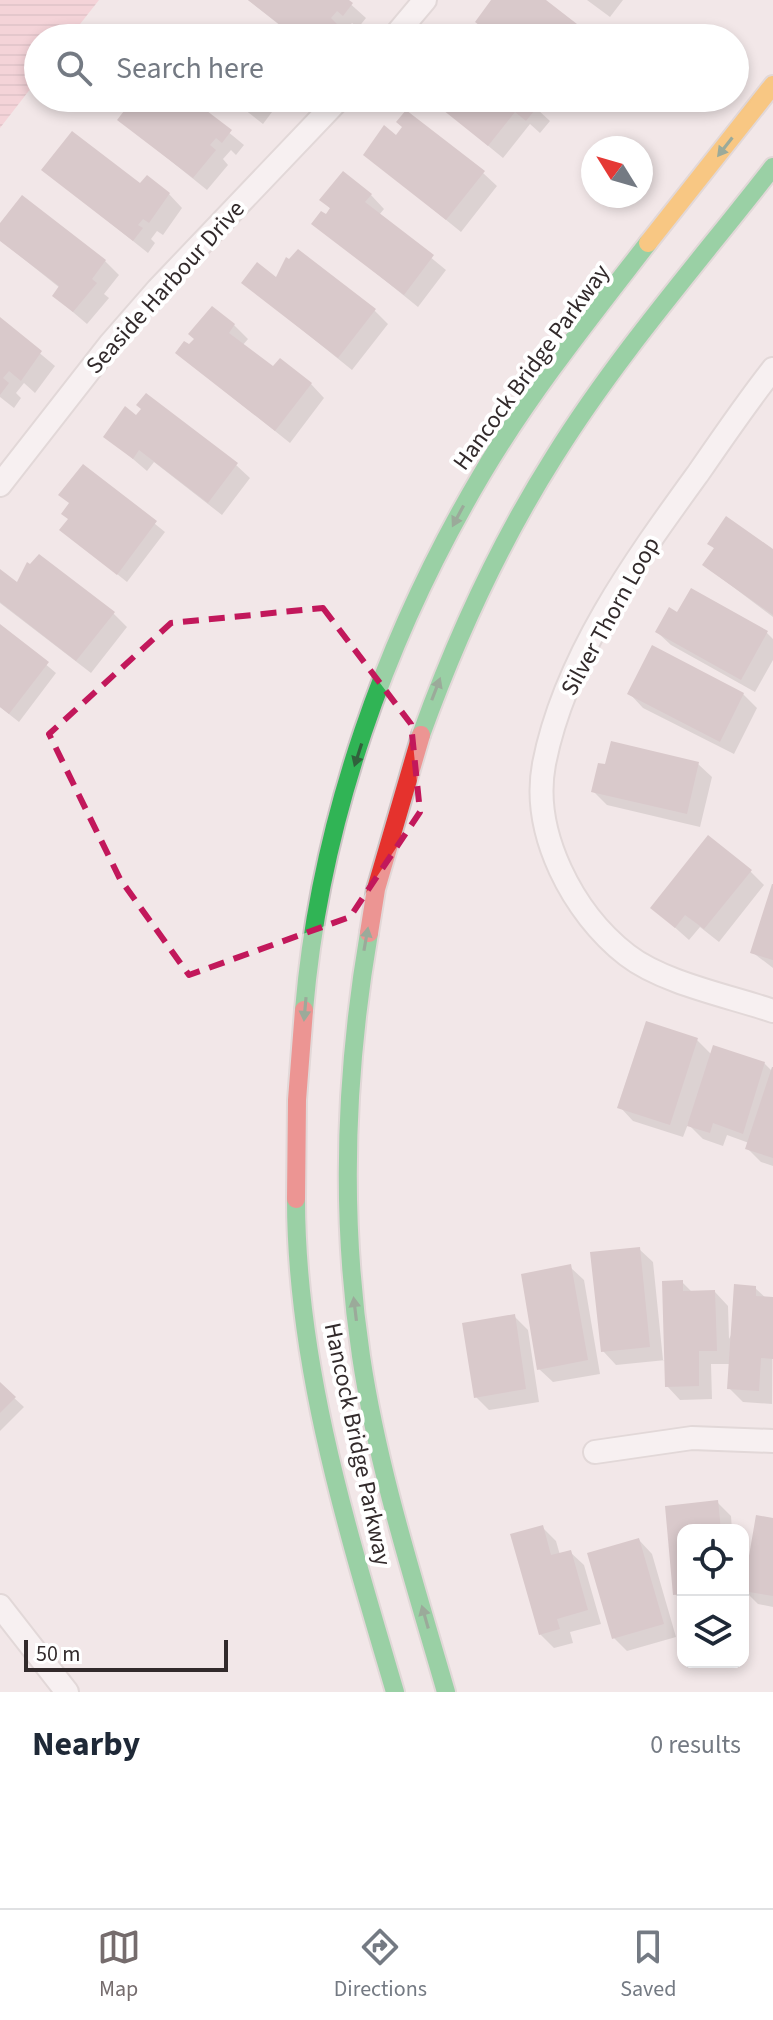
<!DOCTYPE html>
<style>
:root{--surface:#fff;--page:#f6f6f7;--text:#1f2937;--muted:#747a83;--line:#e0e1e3;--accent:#756c6d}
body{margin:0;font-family:"Source Sans 3",sans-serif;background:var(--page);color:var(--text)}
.controls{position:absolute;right:24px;bottom:24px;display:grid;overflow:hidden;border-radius:16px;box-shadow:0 4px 12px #0003}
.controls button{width:72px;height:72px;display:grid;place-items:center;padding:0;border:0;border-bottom:2px solid var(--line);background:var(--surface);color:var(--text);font:40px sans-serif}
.compass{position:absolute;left:581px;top:136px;width:72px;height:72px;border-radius:50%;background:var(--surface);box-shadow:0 4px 12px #0003;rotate:307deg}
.scale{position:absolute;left:24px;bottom:20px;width:204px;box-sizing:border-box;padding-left:8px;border:4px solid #322a2b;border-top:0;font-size:22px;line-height:28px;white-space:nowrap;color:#322a2b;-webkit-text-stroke:6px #fff;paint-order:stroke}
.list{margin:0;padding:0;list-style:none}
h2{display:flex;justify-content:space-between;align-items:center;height:104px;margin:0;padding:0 32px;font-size:34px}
h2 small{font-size:26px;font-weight:400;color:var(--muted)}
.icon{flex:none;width:44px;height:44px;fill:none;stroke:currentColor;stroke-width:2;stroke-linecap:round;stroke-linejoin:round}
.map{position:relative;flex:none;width:773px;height:1692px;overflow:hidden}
.search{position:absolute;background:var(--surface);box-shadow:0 4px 12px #0003;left:24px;right:24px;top:24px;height:88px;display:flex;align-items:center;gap:20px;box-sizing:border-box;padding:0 28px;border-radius:44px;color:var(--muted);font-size:30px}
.sheet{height:216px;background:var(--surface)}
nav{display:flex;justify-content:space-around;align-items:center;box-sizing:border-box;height:112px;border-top:2px solid var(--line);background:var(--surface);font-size:22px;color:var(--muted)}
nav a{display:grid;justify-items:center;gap:4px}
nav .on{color:var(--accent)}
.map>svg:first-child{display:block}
</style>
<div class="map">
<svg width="773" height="1692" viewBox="0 0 773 1692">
<defs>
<pattern id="water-rules" width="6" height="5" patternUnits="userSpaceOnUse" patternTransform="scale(2)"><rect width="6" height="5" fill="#f6bac6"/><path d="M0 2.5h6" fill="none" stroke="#d3a0aa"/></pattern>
</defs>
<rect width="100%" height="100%" fill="#f2e7e8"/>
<!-- water -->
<path fill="url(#water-rules)" d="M0 0H99L69 38H38V79L0 128Z"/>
<!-- shadow -->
<path fill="#0003" d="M248 0H346L366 18 358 28 352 23 344 33 349 38H296Z
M587 0H623L610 17Z
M136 98H187L244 145 236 155 231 150 223 159 228 165 207 190 120 120Z
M230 98H290L283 108 278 104 263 124Z
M430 98H525L550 121 540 133 530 124 503 158Z
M397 138 483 173 497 186 461 232 366 155Z
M44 170 140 186 169 194 182 208 163 235 157 231 151 239 155 243 148 253Z
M371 195 384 209 379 215 446 270 418 307 314 223 332 210 321 200Z
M0 226 105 261 119 275 104 294 109 298 87 324 54 296 60 288 0 240Z
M277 280 374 310 388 324 352 370 244 283Z
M0 320 55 366 35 393 24 383 16 393 21 398 14 408 0 397Z
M234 325 248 339 242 346 273 369 311 384 324 398 290 443 177 353Z
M137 418 236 465 250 478 222 515 154 462 147 471 106 436Z
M83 466 165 532 127 582 62 530 70 520V504Z
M709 543 773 551V617L704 565 716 550Z
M0 571 18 585 113 613 127 627 91 673 0 603Z
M678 614 767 633 773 639V660L755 692 671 645 657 632Z
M0 626 56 673 19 722 0 707Z
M630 694H743L757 708 734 754 643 708Z
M698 764 712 777 700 827 607 805 593 791Z
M750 871 764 885 719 942 700 927 689 940 653 908Z
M773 889V968L752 952Z
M697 1040 712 1055 764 1063 773 1072V1166L761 1162 747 1148 749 1143 727 1135 723 1146 703 1139 688 1124 683 1137 633 1121 620 1107Z
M639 1249 653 1262 663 1360H666L682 1282 693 1293 715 1292 728 1306 729 1339 755 1288 767 1299H773L772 1404 743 1402 729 1388 731 1364H711L712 1399 680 1400 667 1386 666 1360 616 1365 603 1351Z
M570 1267 584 1280 600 1374 553 1382 539 1369Z
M514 1316 528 1330 539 1402 489 1410 476 1397Z
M0 1385 24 1407 0 1431Z
M717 1502 731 1516 732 1530H683V1602L675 1594 667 1507Z
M773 1520V1607L758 1604 744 1590Z
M542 1527 556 1541 560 1555 570 1552 584 1565 601 1624 570 1632 573 1643 554 1648 540 1634Z
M639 1540 652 1554 676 1637 627 1651 614 1638Z"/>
<!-- building -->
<path fill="#bba4a9" d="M248 0H349L353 3 343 16 337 11 331 18 337 24 326 38H297Z
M491 0H546L586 31 581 38H496L475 22Z
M134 98H190L232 130 222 143 216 138 210 145 216 150 193 178 117 120Z
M231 98H259L249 111Z
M428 98H528L538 106 526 121 515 112 488 146Z
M406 110 485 171 446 220 363 155 384 125 396 135 402 127 396 122Z
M72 131 140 183 147 175 170 193 149 223 143 219 138 225 143 228 133 241 41 170Z
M343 171 372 194 365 202 434 255 404 295 311 224 321 211 326 214 330 208 319 200Z
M22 195 106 260 92 279 97 283 73 312 52 296 59 286 0 241V223Z
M298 249 376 309 338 358 241 283 257 262 276 277 286 257 289 259Z
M212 306 235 324 229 333 273 366 280 358 312 383 275 431 175 353 184 341 189 344 194 339 188 334Z
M0 317 42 351 21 381 9 371 3 378 9 383 0 395Z
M146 393 238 463 208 503 139 450 133 459 103 437 125 406 136 415 141 409 136 405Z
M83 464 157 521 117 575 59 530 68 519 61 514 69 503 58 495Z
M726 516 773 549V615L702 565 714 548 707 544Z
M39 554 115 612 76 661 0 602V569L17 582 27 562 30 564Z
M691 588 768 631 741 680 655 632 669 607 677 612Z
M0 624 49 662 9 714 0 707Z
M652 645 744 693 720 742 627 694Z
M611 741 699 762 687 814 591 792 598 763 605 764Z
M708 835 752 870 704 929 685 915 675 928 650 908Z
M772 884H773V960L750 953Z
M646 1021 698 1038 670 1125 617 1108Z
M713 1045 765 1062 743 1134 713 1123 710 1133 687 1126Z
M772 1067H773V1158L745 1149Z
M640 1247 650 1347 601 1352 590 1252Z
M571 1264 588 1360 537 1370 521 1274Z
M683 1280V1291L715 1290 717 1351H699V1386L665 1387 662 1281Z
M734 1284 756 1286V1296L773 1297V1359L761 1358 759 1391 727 1389Z
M515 1314 526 1389 474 1398 462 1323Z
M0 1382 16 1397 0 1413Z
M718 1500 721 1530H683V1594L673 1595 665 1506Z
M756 1515 773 1518V1596L743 1591Z
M543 1525 551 1555 571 1550 588 1610 557 1619 560 1629 539 1635 510 1534Z
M639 1538 664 1624 612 1639 587 1553Z"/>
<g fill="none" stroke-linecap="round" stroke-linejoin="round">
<defs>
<path id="street" d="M393 38 425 0
M773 369C747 402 723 437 699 472 636 559 565 656 544 764 531 833 573 913 627 955 663 983 729 996 773 1011
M0 485 110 344 158 289 340 98
M595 1452 692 1438 773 1441
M0 1606 67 1692"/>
<path id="fast" d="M421 735C456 638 499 544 554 457 618 354 699 262 773 167
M369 933C345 1073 340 1215 361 1356 378 1470 414 1581 446 1692
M304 1010C320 821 386 636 482 474 530 393 590 318 648 243
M296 1199C296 1367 348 1532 395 1692"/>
<path id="slow" d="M648 243 773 85"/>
<path id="jam" d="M369 933 376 889 421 735
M296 1199 297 1100 304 1010"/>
</defs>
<!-- street casing -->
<use href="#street" stroke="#cec5c6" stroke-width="26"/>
<!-- fast casing -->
<use href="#fast" stroke="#cec5c6" stroke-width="22"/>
<!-- slow casing -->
<use href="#slow" stroke="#cec5c6" stroke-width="22"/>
<!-- jam casing -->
<use href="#jam" stroke="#cec5c6" stroke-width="22"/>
<!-- street -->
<use href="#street" stroke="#fdfbfc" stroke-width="22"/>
<!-- fast -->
<use href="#fast" stroke="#30b455" stroke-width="18"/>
<!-- slow -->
<use href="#slow" stroke="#ff9f0a" stroke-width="18"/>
<!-- jam -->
<use href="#jam" stroke="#e5322d" stroke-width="18"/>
</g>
<!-- one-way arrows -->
<defs><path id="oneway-solid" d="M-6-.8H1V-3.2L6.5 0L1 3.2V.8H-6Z" transform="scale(2)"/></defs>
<g fill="#31613c">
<use href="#oneway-solid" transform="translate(725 147) rotate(128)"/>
<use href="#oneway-solid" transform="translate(458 516) rotate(118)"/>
<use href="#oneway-solid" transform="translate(436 689) rotate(-69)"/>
<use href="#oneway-solid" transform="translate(358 755) rotate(108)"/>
<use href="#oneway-solid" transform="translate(366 939) rotate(-80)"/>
<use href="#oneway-solid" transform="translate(305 1009) rotate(95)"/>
<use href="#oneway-solid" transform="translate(355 1309) rotate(-97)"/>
<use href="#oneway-solid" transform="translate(425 1617) rotate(-106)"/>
</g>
<!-- marked area -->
<path d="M0 0H773V1692H0ZM323 608 411 724 420 812 350 917 189 975 120 879 49 734 171 623Z" fill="#f2e7e8" fill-opacity=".55" fill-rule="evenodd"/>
<path fill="none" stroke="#c2185b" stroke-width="6" stroke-dasharray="16 10" stroke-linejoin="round" d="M323 608 411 724 420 812 350 917 189 975 120 879 49 734 171 623Z"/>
<g text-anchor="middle" stroke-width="8" stroke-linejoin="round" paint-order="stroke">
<!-- street labels -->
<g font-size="24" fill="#322a2b" stroke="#fff">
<text transform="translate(165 287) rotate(-48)" y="8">Seaside Harbour Drive</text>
<text transform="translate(531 367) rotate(-54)" y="8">Hancock Bridge Parkway</text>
<text transform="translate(610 616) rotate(-61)" y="8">Silver Thorn Loop</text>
<text transform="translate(358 1444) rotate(78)" y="8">Hancock Bridge Parkway</text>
</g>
</g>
</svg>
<div class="controls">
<button><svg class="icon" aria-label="locate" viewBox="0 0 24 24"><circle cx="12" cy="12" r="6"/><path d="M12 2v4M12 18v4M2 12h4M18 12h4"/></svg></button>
<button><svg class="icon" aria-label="layers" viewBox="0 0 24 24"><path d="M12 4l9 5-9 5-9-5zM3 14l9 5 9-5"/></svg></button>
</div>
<svg class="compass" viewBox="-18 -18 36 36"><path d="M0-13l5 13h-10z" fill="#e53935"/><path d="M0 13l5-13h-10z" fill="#747a83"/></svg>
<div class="scale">50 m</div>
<div class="search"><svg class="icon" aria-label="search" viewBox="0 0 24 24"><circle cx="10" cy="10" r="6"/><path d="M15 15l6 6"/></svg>Search here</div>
</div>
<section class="sheet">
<h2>Nearby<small>0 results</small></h2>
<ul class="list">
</ul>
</section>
<nav>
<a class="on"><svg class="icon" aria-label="map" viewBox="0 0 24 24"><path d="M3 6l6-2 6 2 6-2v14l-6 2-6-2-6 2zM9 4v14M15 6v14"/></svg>Map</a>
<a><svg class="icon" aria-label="directions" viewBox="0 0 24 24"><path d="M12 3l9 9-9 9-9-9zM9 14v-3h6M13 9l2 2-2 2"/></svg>Directions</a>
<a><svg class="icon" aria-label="saved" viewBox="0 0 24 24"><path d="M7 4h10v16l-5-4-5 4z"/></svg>Saved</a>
</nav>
